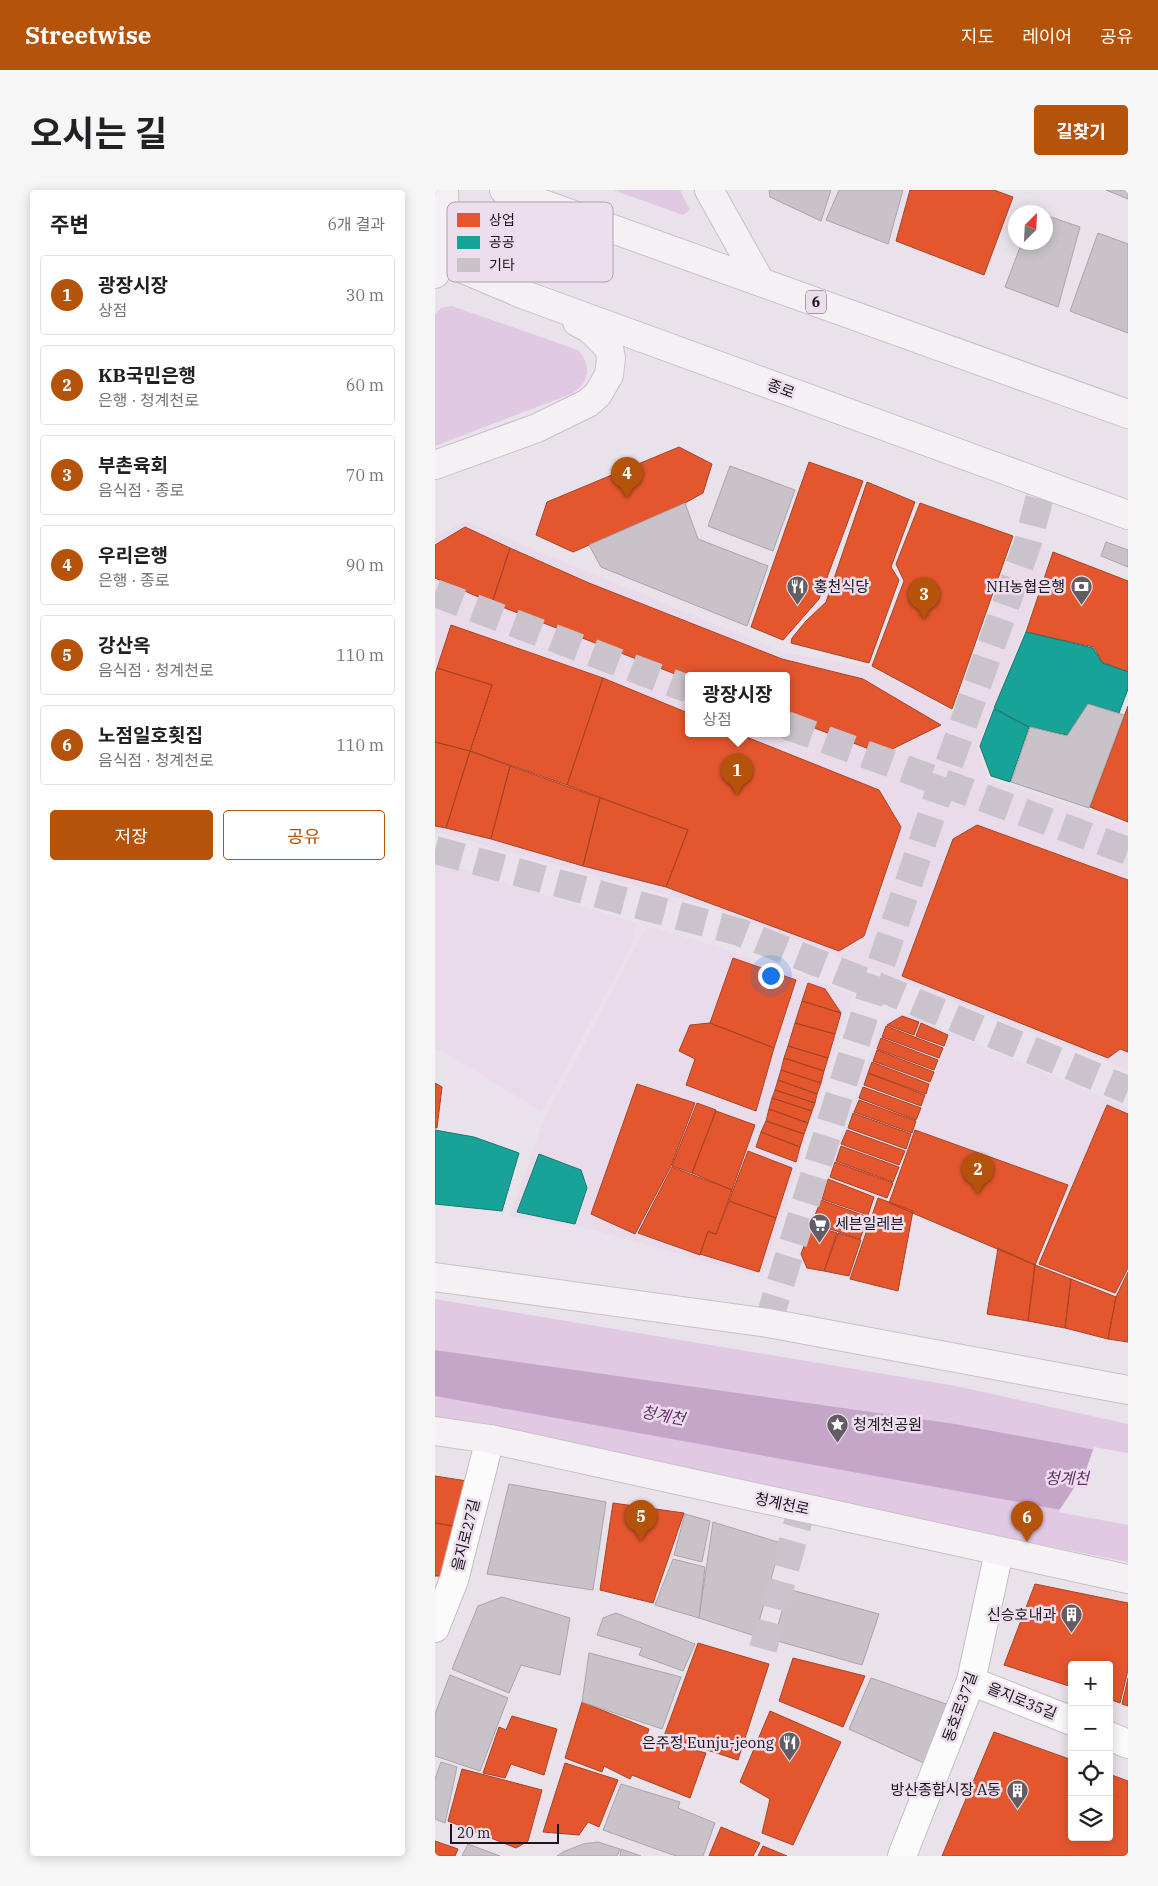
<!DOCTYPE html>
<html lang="ko">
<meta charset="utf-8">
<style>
:root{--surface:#fff;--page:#f6f6f6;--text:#202124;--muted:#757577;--line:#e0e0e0;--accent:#b45309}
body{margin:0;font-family:"IBM Plex Serif","Noto Sans KR",serif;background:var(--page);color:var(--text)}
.controls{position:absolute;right:15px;bottom:15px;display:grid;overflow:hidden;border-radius:5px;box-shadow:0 2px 12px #0003}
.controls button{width:45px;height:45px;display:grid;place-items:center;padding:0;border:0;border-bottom:1px solid var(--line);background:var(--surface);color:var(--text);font:25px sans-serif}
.compass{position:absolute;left:573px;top:15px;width:45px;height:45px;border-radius:50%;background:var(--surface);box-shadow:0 2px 12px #0003;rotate:24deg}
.scale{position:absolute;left:15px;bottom:12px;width:109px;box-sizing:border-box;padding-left:5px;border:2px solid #1a151a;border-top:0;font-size:14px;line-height:18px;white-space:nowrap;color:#1a151a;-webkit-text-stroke:4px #eddeee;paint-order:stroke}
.you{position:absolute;left:335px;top:785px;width:18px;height:18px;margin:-12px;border:4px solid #fff;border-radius:50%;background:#1a73e8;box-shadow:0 0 0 8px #1a73e833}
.badge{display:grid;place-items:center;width:32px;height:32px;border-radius:50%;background:var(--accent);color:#fff;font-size:16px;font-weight:700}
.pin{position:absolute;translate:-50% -41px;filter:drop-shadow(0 1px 2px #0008)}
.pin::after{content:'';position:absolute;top:26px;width:18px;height:15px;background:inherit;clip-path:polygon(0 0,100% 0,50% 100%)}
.popup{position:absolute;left:250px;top:482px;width:105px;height:65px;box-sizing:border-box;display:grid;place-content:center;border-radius:5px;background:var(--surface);filter:drop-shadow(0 1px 4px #0005);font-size:16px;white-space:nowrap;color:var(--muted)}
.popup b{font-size:19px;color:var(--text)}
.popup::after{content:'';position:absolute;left:50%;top:100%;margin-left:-10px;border:10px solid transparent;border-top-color:var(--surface)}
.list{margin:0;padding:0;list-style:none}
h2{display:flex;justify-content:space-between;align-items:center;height:65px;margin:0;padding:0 20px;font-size:21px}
h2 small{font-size:16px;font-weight:400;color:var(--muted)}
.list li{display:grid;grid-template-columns:32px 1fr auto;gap:15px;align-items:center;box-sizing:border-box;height:80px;margin:0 10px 10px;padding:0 10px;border:1px solid var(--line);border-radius:5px}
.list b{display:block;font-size:19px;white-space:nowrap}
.list p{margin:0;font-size:16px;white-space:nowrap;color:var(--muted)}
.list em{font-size:16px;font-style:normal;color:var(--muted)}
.actions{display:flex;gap:10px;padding:15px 20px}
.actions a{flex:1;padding:11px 0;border:1px solid var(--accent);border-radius:5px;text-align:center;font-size:18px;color:var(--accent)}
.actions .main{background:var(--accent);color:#fff}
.icon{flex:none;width:28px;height:28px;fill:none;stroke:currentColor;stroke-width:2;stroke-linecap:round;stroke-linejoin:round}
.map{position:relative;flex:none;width:693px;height:1666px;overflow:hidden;border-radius:5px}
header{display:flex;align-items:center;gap:30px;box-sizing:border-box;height:70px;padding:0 25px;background:var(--accent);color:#fff}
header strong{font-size:24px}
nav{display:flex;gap:28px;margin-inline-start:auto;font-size:18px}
.intro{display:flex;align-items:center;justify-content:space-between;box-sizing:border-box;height:120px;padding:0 30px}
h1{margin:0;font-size:35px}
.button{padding:12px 22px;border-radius:5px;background:var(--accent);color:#fff;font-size:18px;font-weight:700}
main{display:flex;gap:30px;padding:0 30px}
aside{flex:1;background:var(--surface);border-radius:5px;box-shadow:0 2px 12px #0003}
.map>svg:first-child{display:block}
</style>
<header>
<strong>Streetwise</strong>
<nav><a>지도</a><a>레이어</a><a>공유</a></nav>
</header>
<div class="intro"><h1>오시는 길</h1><a class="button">길찾기</a></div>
<main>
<aside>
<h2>주변<small>6개 결과</small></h2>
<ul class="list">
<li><span class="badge">1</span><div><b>광장시장</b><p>상점</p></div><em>30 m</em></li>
<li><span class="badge">2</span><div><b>KB국민은행</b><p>은행 · 청계천로</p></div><em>60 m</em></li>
<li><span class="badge">3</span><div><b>부촌육회</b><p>음식점 · 종로</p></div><em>70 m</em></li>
<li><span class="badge">4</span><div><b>우리은행</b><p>은행 · 종로</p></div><em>90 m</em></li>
<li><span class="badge">5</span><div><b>강산옥</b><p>음식점 · 청계천로</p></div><em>110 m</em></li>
<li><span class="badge">6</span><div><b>노점일호횟집</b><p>음식점 · 청계천로</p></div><em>110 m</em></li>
</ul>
<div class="actions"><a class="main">저장</a><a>공유</a></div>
</aside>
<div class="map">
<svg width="693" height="1666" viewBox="0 0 693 1666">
<rect width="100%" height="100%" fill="#eae2ea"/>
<!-- built -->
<path fill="#eadbeb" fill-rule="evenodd" d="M30 331 350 463 436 477 517 522 583 348 616 361 588 444 542 557 553 589 693 635V880L270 715 0 642V347ZM253 486H351V544H253Z
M0 671 202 733 196 757 107 922 18 867 0 859Z
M212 735 290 759 418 804 327 1087 155 1039 75 1026 107 934Z
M467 822 693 918V1152L673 1149 681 1107 600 1075 633 995 480 940 453 1011 441 1008 415 1089 371 1081 363 1063 446 835Z"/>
<!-- green -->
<path fill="#e1c8e3" d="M178 0H245L255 20 248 25Z
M17 116 143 160C157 175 155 194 136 204L0 256V124L6 118Z
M0 1109 521 1196 693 1234V1372L0 1235Z"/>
<!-- water -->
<path fill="#c5a6c8" d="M0 1160 520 1234 693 1266V1332L0 1206Z"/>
<!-- pier -->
<path fill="#eae2ea" d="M659 1257 693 1263V1335L623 1322 651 1280Z"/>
<!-- shops -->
<path fill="#e4572e" stroke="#a74328" d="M475 0H559L578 7 549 85 461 51Z
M244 257 277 274 268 303 250 313 138 362 101 345 112 312Z
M374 272 428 291 384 409 348 450 316 437Z
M432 292 480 312 456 377 464 390 434 473 356 453 357 448 371 431 391 412Z
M485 313 578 346 517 519 437 476 469 391 461 374Z
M30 337 75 358 57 413 0 388V355Z
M75 358 154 393 347 469 428 489 506 535 447 564 351 527V486H253V489L57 413Z
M618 362 693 391V482L667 472 659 457 591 442Z
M16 435 168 488 132 595 35 561 57 495 2 478Z
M2 478 57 495 35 561 0 552V485Z
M168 488 253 523V544H304L444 600 466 637 429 746 404 761 231 697 253 640 132 595Z
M693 516V632L655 617Z
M0 552 35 561 11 638 0 636Z
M35 561 75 576 56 649 11 638Z
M75 576 165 608 148 676 56 649Z
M165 608 253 640 231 697 148 676Z
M542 635 693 690V862L685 859 673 868 467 786 518 649Z
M298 768 361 790 339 858 275 833Z
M373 793 390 799 406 823 367 811Z
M367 811 406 823 400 844 360 833Z
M467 826 484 832 479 845 452 835Z
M275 833 339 858 321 921 251 895 260 869 244 861 255 835Z
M360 833 400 844 393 868 353 856Z
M486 833 513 845 509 856 481 846Z
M451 836 508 858 504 868 447 847Z
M446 848 503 870 499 880 442 859Z
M353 856 393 868 389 881 349 868Z
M442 860 499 882 495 892 438 871Z
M349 868 389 881 386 893 346 880Z
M437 872 494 894 491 904 433 883Z
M346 880 386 893 382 904 343 890Z
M433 883 490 905 486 916 429 895Z
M343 890 382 904 380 913 340 900Z
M0 893 7 897 2 938H0Z
M202 894 260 913 236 976 200 1044 156 1024Z
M428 897 486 918 481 930 424 908Z
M340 900 380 913 377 921 337 908Z
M337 908 377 921 373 933 334 919Z
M424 910 481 931 477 943 419 922Z
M262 913 281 920 257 983 237 976Z
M672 915 693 924V1078L680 1103 604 1074Z
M334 919 373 933 369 944 331 931Z
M281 921 320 935 297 1000 257 983Z
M418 923 476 944 471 959 413 938Z
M331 931 369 944 365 957 326 942Z
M412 940 470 961 464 975 406 954Z
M480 940 633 995 600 1075 454 1013Z
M326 942 365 957 361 972 321 957Z
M406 956 464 977 458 992 401 971Z
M313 961 357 978 341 1028 294 1011Z
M400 972 458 993 452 1008 395 987Z
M237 977 297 1000 281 1044 273 1041 265 1065 203 1043Z
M393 989 439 1007 433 1025 387 1009Z
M443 1008 478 1021 463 1101 415 1089Z
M386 1010 433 1027 425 1049 377 1033Z
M294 1011 341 1028 324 1082 265 1064 273 1042 281 1044Z
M377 1035 402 1043 389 1081 372 1078 366 1064Z
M403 1043 426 1050 414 1086 389 1081Z
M563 1058 600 1075 593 1131 552 1124Z
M600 1075 636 1089 630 1138 593 1131Z
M693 1082V1152L673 1149 681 1107Z
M636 1089 681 1107 673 1149 630 1138Z
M0 1286 32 1291 24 1337 0 1333Z
M178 1313 249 1323 218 1413 165 1400Z
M0 1333 24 1337 12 1386H0Z
M600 1394 693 1413V1480L685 1513 674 1509V1475H637V1497L569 1475Z
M263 1453 334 1474 303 1570 229 1546Z
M358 1468 430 1486 408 1537 344 1511Z
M693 1488V1516L687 1514Z
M147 1512 214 1539 211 1548 271 1563 255 1608 197 1585 195 1589 169 1576 167 1582 130 1568Z
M335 1521 406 1552 358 1655 327 1643 335 1609 305 1592Z
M77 1526 122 1539 109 1585 76 1574 70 1588 48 1583 64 1537 71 1540Z
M559 1542 637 1570V1647H674V1584L693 1591V1666H507Z
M130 1573 183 1590 164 1637 153 1632 144 1645 108 1642Z
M27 1579 107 1600 93 1651 81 1658 13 1631Z
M286 1637 325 1653 318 1666H274Z
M0 1651 23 1659 20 1666H0Z
M328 1656 352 1666H323Z"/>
<!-- public -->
<path fill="#17a398" stroke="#187872" d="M591 442 658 458 667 473 693 482V499L684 523 653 514 632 545 594 537 559 518Z
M559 519 594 537 575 592 556 586 545 556Z
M0 940 39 947 84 963 67 1021 0 1014Z
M104 964 146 980 152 998 140 1034 82 1022Z"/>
<!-- building -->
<path fill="#c9c3c9" stroke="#aaa4aa" d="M334 0H396L386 31 335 7Z
M404 0H468L453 54 391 30Z
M671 0H693V9Z
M610 25 645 37 623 117 570 97 587 52H610Z
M663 43 693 54V143L635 121Z
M295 276 360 300 338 361 273 336Z
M250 313 263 349 333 376 312 436 166 377 154 355Z
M671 352 693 360V377L666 366Z
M653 514 689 525 654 618 576 592 595 537 632 546Z
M74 1294 171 1312 158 1400 52 1384Z
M250 1324 275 1331 267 1372 239 1365Z
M278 1332 346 1353 320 1446 264 1428Z
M238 1369 270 1377 264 1428 220 1415Z
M353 1399 444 1424 427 1475 339 1450Z
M67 1407 135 1428 125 1485 86 1475 74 1503 17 1479 43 1416Z
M181 1423 260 1454 248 1481 204 1465 207 1458 162 1445 168 1428Z
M154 1463 246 1487 227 1539 147 1512Z
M15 1485 73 1508 45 1581 0 1566V1524Z
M436 1488 517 1516 491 1574 414 1539Z
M6 1572 22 1577 10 1633 0 1629V1589Z
M186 1594 245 1612 243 1618 280 1633 268 1666H241L168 1640Z
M163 1652 185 1659 182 1666H122L128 1662 148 1654Z
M33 1654 65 1666H27Z
M186 1659 206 1666H185Z"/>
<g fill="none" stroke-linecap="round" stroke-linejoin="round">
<!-- street-tunnel -->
<path stroke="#cbc3cb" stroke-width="28" stroke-dasharray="28 14" stroke-linecap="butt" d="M0 403 253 499
M351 535 693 661
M0 660 304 742 439 795 693 900
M333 1133 439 795 507 594 593 352 608 295
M328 1459 367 1318"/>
<defs>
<path id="street" d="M0 1438 19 1390 55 1249
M536 1491 637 1531
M674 1546 693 1554
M467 1666 536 1491 564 1362"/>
<path id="primary" d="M69 0 693 224
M274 0 325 91
M0 67 87 104 693 325
M0 84 10 44 9 0
M0 275 102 238 153 213 163 204 174 185 176 168 174 158 155 139 142 132
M0 1087 333 1133 693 1200
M0 1241 55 1249 693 1389"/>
</defs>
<!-- street casing -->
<use href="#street" stroke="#c4bec4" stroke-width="30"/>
<!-- primary casing -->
<use href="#primary" stroke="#c6c1c6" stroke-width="30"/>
<!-- street -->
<use href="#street" stroke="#fcfbfc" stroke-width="28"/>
<!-- primary -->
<use href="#primary" stroke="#f4f0f4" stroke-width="28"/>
</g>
<!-- icons -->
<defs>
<symbol id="restaurant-pin" viewBox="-11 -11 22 30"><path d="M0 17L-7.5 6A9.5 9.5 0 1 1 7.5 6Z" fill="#635d63" stroke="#eddeee"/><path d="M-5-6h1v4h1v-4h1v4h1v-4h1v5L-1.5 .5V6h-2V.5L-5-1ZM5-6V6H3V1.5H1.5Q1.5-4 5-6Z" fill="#fff"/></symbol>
<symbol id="bank-pin" viewBox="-11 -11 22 30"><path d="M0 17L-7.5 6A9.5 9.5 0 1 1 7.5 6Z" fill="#635d63" stroke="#eddeee"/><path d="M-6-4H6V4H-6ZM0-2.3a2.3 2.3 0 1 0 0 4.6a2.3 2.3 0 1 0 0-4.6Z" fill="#fff"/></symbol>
<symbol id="supermarket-pin" viewBox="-11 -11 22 30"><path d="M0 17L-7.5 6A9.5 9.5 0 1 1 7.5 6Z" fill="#635d63" stroke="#eddeee"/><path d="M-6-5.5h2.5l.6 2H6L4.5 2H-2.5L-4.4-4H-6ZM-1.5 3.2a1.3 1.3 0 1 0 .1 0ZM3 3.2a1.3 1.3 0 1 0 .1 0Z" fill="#fff"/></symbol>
<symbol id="sight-pin" viewBox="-11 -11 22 30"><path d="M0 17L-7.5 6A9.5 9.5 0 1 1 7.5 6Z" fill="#635d63" stroke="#eddeee"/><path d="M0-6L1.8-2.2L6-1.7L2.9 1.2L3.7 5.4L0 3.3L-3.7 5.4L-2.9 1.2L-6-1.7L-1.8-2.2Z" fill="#fff"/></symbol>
<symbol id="building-pin" viewBox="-11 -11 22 30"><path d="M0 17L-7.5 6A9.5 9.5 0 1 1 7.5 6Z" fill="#635d63" stroke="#eddeee"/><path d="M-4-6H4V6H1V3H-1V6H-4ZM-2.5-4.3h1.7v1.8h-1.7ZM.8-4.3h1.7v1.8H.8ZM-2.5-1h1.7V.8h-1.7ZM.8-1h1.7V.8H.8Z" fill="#fff"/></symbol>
</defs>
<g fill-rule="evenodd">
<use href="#restaurant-pin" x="350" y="384" width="25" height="34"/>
<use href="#bank-pin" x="634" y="384" width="25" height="34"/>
<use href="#supermarket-pin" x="372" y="1022" width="25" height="34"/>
<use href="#sight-pin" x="390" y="1222" width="25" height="34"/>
<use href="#building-pin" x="624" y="1412" width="25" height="34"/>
<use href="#restaurant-pin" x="342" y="1540" width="25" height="34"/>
<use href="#building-pin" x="570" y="1588" width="25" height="34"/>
</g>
<g text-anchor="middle" stroke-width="5" stroke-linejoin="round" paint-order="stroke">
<!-- shield labels -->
<rect fill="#eddeee" stroke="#59515a" stroke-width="1" x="371" y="100.5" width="20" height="23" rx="4"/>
<g font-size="14" font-weight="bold" fill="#1a151a">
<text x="381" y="117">6</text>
</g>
<!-- street labels -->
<g font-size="15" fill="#1a151a" stroke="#eddeee">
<text transform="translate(346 199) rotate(20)" y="5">종로</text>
<text transform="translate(347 1314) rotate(12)" y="5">청계천로</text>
<text transform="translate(31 1345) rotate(-76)" y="5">을지로27길</text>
<text transform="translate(587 1511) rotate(22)" y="5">을지로35길</text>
<text transform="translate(525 1517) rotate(-70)" y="5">동호로37길</text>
</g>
<!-- poi labels -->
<g font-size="15" fill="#1a151a" stroke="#eddeee" text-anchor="end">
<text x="379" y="402" text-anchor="start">홍천식당</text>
<text x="630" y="402">NH농협은행</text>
<text x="400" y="1039" text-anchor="start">세븐일레븐</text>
<text x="418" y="1240" text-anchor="start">청계천공원</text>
<text x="621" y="1430">신승호내과</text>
<text x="339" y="1558">은주정 Eunju-jeong</text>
<text x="566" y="1605">방산종합시장 A동</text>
</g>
<!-- water labels -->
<g font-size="16" font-style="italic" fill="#632f69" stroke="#eddeee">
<text transform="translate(228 1225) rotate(10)" y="6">청계천</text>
<text x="632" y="1294">청계천</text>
</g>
</g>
<!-- legend -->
<rect x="12" y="12" width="166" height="80" rx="8" fill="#eddeee" stroke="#aea2ae" stroke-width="1"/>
<rect x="22" y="23" width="23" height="14" fill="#e4572e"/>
<rect x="22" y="46" width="23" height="13" fill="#17a398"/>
<rect x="22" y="68" width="23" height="14" fill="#c9c3c9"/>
<g font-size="14" fill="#1a151a">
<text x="54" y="35">상업</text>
<text x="54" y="57">공공</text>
<text x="54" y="80">기타</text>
</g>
</svg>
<div class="controls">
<button>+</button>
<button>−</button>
<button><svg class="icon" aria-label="locate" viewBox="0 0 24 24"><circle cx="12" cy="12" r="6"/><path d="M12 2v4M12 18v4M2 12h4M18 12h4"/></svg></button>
<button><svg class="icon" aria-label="layers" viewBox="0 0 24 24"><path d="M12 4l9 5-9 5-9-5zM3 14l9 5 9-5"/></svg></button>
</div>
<svg class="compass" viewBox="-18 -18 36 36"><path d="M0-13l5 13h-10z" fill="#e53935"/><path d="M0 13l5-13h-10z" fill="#757577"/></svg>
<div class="scale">20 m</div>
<div class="you"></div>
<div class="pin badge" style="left:302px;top:605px">1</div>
<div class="popup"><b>광장시장</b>상점</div>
<div class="pin badge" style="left:543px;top:1004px">2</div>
<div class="pin badge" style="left:489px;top:429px">3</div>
<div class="pin badge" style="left:192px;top:308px">4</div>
<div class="pin badge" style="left:206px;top:1351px">5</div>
<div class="pin badge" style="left:592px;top:1352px">6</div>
</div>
</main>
